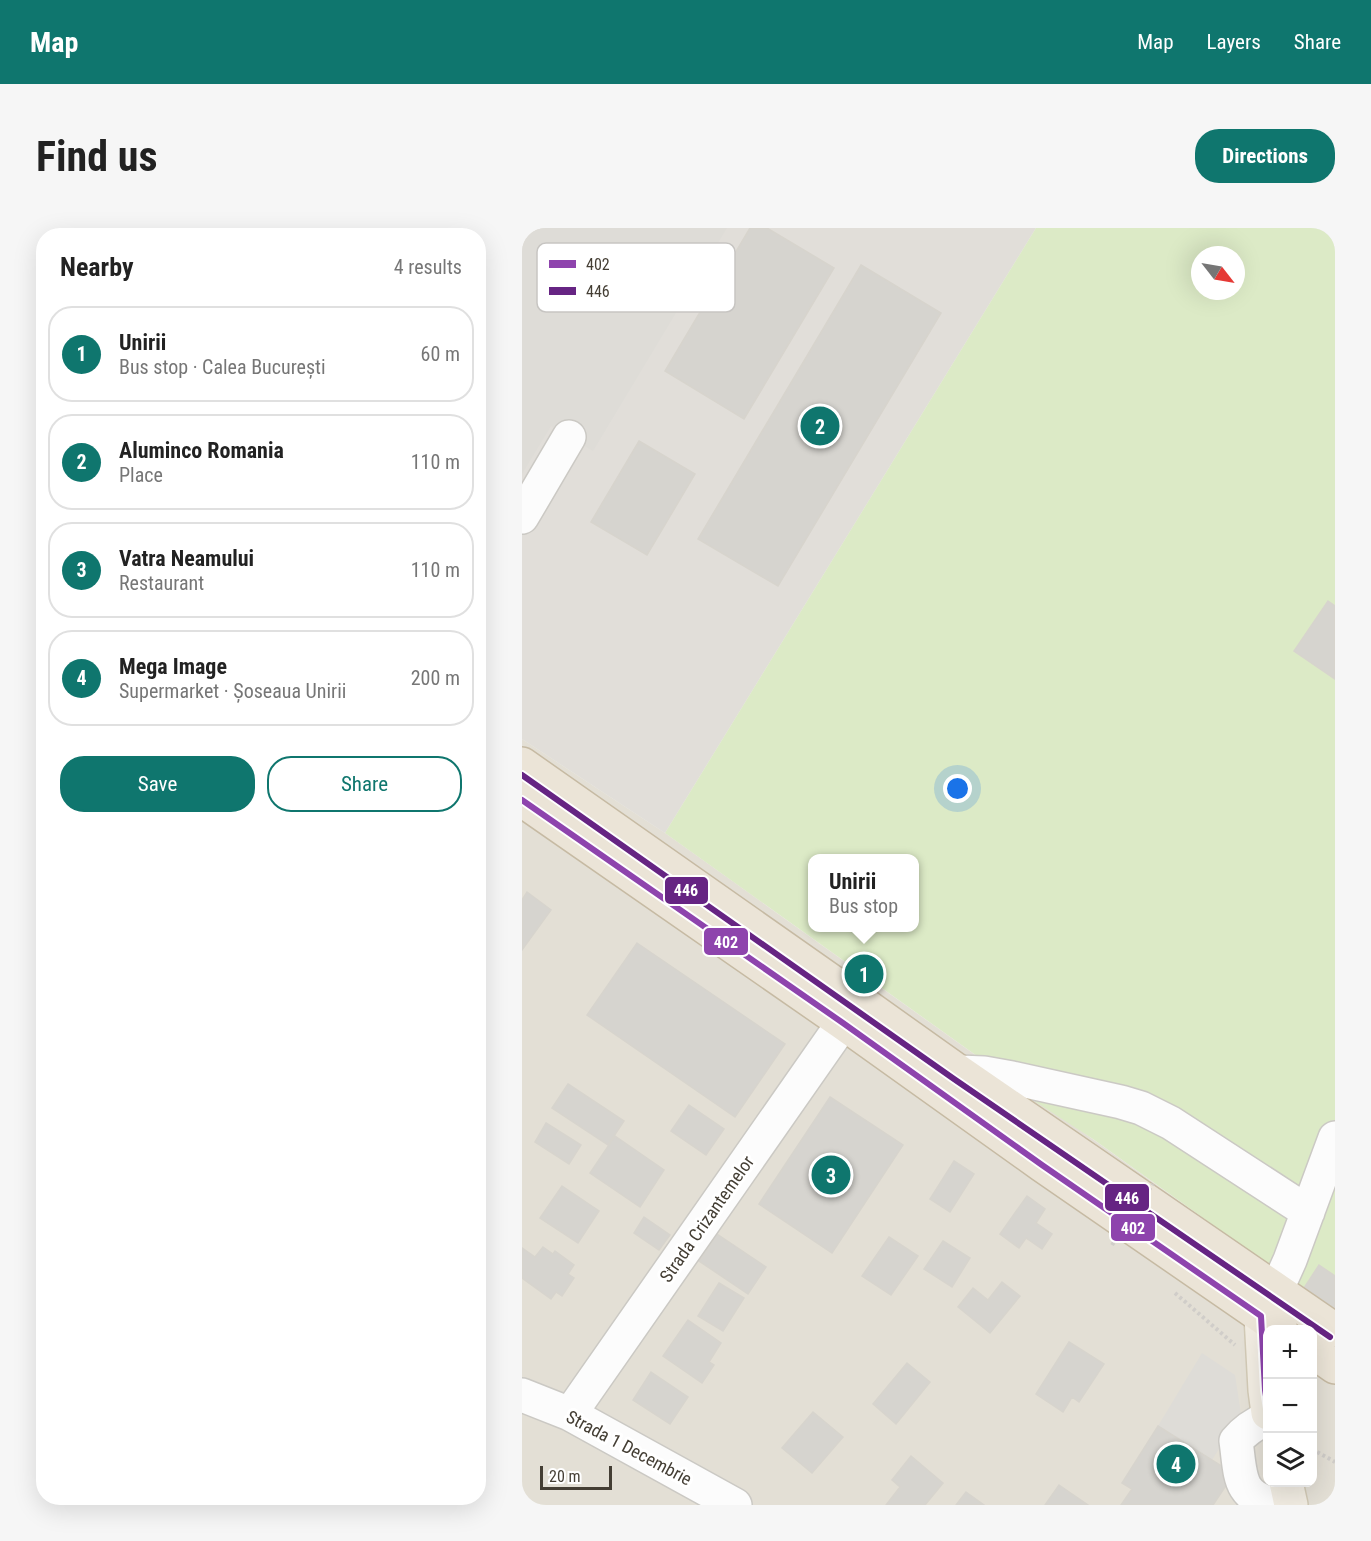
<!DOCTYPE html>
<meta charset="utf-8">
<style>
:root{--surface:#fff;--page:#f6f6f6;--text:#222;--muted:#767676;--line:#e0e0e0;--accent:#0f766e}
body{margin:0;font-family:"Roboto Condensed",sans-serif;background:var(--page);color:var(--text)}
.controls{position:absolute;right:18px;bottom:18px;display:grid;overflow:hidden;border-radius:12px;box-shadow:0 6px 24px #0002}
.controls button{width:54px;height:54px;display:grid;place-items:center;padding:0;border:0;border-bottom:2px solid var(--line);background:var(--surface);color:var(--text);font:30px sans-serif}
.compass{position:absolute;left:669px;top:18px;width:54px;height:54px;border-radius:50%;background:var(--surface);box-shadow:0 6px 24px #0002;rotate:121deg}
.scale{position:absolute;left:18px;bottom:15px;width:72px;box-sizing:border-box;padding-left:6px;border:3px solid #443e34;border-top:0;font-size:16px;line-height:21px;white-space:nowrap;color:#443e34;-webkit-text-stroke:4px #fff;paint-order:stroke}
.you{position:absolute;left:436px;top:561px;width:21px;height:21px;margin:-15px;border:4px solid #fff;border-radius:50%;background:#1a73e8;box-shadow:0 0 0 9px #1a73e833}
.badge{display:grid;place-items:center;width:39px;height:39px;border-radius:50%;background:var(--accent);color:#fff;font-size:20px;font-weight:700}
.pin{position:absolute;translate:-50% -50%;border:3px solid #fff;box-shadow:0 2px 6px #0006}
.popup{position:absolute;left:286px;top:626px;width:111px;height:78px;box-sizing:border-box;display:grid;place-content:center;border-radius:12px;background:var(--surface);filter:drop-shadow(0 2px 4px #0005);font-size:20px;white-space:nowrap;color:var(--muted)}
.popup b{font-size:22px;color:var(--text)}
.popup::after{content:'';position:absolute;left:50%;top:100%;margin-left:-12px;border:12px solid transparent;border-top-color:var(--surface)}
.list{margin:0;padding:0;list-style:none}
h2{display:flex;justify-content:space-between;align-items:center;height:78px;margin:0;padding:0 24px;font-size:26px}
h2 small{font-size:20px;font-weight:400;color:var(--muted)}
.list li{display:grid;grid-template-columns:39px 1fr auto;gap:18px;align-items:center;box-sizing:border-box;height:96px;margin:0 12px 12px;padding:0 12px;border:2px solid var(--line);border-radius:24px}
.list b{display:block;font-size:22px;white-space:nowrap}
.list p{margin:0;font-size:20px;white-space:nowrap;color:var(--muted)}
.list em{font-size:20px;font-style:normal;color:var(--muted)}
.actions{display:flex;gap:12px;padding:18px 24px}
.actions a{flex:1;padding:14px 0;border:2px solid var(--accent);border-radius:24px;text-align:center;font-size:21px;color:var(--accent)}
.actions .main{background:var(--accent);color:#fff}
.icon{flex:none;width:33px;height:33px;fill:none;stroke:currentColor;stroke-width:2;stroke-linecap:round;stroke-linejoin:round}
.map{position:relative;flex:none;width:813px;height:1277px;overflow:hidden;border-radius:24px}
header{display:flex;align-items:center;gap:36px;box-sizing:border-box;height:84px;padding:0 30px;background:var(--accent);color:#fff}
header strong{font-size:28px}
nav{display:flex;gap:33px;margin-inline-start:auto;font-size:21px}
.intro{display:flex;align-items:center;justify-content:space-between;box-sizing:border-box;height:144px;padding:0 36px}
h1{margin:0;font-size:42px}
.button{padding:15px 27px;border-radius:24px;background:var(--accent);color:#fff;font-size:21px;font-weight:700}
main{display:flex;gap:36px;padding:0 36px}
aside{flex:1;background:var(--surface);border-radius:24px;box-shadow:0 6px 24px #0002}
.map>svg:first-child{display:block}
</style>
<header>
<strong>Map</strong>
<nav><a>Map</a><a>Layers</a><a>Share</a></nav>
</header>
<div class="intro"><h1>Find us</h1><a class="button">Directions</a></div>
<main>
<aside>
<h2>Nearby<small>4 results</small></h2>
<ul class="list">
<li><span class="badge">1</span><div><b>Unirii</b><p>Bus stop · Calea București</p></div><em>60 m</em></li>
<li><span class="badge">2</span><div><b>Aluminco Romania</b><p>Place</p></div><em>110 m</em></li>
<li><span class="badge">3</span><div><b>Vatra Neamului</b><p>Restaurant</p></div><em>110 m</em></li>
<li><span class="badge">4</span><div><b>Mega Image</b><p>Supermarket · Șoseaua Unirii</p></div><em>200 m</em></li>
</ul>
<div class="actions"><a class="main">Save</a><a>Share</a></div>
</aside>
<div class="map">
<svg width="813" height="1277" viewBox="0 0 813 1277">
<rect width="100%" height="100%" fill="#eeede8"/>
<!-- residential -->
<path fill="#e3dfd5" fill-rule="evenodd" d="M0 511 143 605 783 1063 813 1083V1277H0ZM746 1102H790V1254H746Z"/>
<!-- industrial -->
<path fill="#e1ded9" d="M0 0H514L143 605 0 511Z"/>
<!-- green -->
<path fill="#dceac6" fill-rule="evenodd" d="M514 0H813V1083L783 1063 571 911 500 865 497 858 143 605ZM678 27H714V63H678ZM291 630H393V700H291Z"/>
<!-- parking -->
<path fill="#dedcd7" d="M0 0H205L71 223 29 198 0 246Z
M680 1125 713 1147 719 1186 690 1232 636 1198Z"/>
<!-- building -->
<path fill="#d6d4cf" stroke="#d7d4cd" stroke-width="1.5" d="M228 0H245L312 40 222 191 143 143Z
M339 37 419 85 256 358 176 311Z
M117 213 173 246 125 327 69 294Z
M806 373 813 378V451L772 423Z
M5 664 29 682 0 722V672Z
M115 715 263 816 213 889 65 787Z
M46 856 102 893 86 917 30 880Z
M308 869 381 917 310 1025 237 976Z
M167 877 202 901 184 927 149 903Z
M24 895 59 917 47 936 13 914Z
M93 908 142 942 118 979 68 945Z
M432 933 452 946 428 984 408 971Z
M40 958 77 983 56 1015 18 990Z
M505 968 523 981 514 995 530 1006 520 1021 504 1010 497 1020 478 1006Z
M122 989 148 1007 137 1022 112 1005Z
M195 1006 244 1039 226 1066 177 1033Z
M367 1009 396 1028 369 1067 340 1048Z
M421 1013 448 1030 430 1059 402 1041Z
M21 1019 31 1026 33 1023 52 1037 46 1046 52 1050 40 1068 34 1064 29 1071 0 1050V1020L13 1029Z
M797 1037 813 1048V1081L782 1060Z
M480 1054 498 1068 468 1105 436 1079 451 1060 466 1072Z
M197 1055 222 1070 201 1103 176 1088Z
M166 1092 199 1115 187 1134 192 1137 180 1155 141 1128Z
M547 1114 582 1136 557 1174 550 1169 541 1184 514 1166Z
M385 1135 408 1154 374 1196 351 1176Z
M129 1144 166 1169 148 1196 111 1172Z
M291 1184 321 1209 290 1245 260 1220Z
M636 1198 701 1239 705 1256 691 1277H599L610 1261 600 1255Z
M389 1228 421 1255 403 1277H364L378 1259 370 1252Z
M537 1257 566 1277H523Z
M444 1264 462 1277H434Z"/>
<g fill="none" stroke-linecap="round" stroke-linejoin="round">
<defs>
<path id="minor" d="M0 289 47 209
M437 844 462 845 490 850 599 874 619 880 649 895 786 984
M755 1061 768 1032 813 910
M0 1167 48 1186 213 1277
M48 1186 321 795
M746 1190C732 1196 723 1202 714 1213 719 1248 715 1269 755 1277"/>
<path id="major" d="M746 1185 743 1162 739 1088 751 1068
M764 1254 769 1277"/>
<path id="highway" d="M0 536 336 772 437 844 813 1102
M0 572 321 795 520 937 759 1102
M790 1123 813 1139"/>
</defs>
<!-- minor casing -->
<use href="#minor" stroke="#cbc9c4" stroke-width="36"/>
<!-- major casing -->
<use href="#major" stroke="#d1c9b5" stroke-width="36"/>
<!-- highway casing -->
<use href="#highway" stroke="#c6baa3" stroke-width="36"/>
<!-- path -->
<path stroke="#d0cdc9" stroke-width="4" stroke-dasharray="3 3" stroke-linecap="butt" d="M653 1065 713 1117
M790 1221 813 1234"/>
<!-- minor -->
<use href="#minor" stroke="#fcfcfc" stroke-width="33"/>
<!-- major -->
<use href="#major" stroke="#f1ece2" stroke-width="33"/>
<!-- highway -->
<use href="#highway" stroke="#ebe4d7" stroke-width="33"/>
<!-- path-bridge -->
<path stroke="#d0cdc9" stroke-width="4" stroke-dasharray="3 3" stroke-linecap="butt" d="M590 1017 631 956"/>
<defs>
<path id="bus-1" d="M0 572 321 795 520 937 739 1088 743 1162 746 1181"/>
<path id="bus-2" d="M0 547 432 851 808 1109"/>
</defs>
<!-- bus-1 casing -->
<use href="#bus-1" stroke="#fff" stroke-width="10"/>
<!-- bus-2 casing -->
<use href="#bus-2" stroke="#fff" stroke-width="10"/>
<!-- bus-1 -->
<use href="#bus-1" stroke="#8e44ad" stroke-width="6"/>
<!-- bus-2 -->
<use href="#bus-2" stroke="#662483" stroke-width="6"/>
</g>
<g text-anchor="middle" stroke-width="6" stroke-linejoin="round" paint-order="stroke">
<!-- street labels -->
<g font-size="18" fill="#443e34" stroke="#fff">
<text transform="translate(185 991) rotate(-55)" y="6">Strada Crizantemelor</text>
<text transform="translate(107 1220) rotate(28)" y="6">Strada 1 Decembrie</text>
</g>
</g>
<!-- legend -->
<rect x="15" y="15" width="198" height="69" rx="9" fill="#fff" stroke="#c7c5c2" stroke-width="1.5"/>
<rect x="27" y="32" width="27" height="8" fill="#8e44ad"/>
<rect x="27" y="59" width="27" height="8" fill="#662483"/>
<g font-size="16" fill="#443e34">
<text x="64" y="42">402</text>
<text x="64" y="69">446</text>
</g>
<g stroke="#fff" stroke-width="2">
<rect x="142" y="648" width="45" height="29" rx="6" fill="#662483"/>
<rect x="181" y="699" width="46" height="29" rx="6" fill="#8e44ad"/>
<rect x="582" y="955" width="46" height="29" rx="6" fill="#662483"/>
<rect x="588" y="985" width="46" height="29" rx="6" fill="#8e44ad"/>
</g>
<g font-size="16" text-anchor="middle" font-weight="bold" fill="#fff">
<text x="164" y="668">446</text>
<text x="204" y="720">402</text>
<text x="605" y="976">446</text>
<text x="611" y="1006">402</text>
</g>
</svg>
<div class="controls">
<button>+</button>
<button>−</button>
<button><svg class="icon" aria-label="layers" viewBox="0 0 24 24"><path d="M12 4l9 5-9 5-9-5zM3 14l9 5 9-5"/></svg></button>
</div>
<svg class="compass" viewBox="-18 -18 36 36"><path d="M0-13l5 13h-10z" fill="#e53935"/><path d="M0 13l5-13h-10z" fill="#767676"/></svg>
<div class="scale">20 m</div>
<div class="you"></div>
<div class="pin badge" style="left:342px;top:746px">1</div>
<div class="popup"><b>Unirii</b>Bus stop</div>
<div class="pin badge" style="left:298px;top:198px">2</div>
<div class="pin badge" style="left:309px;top:947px">3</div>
<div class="pin badge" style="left:654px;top:1236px">4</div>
</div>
</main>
